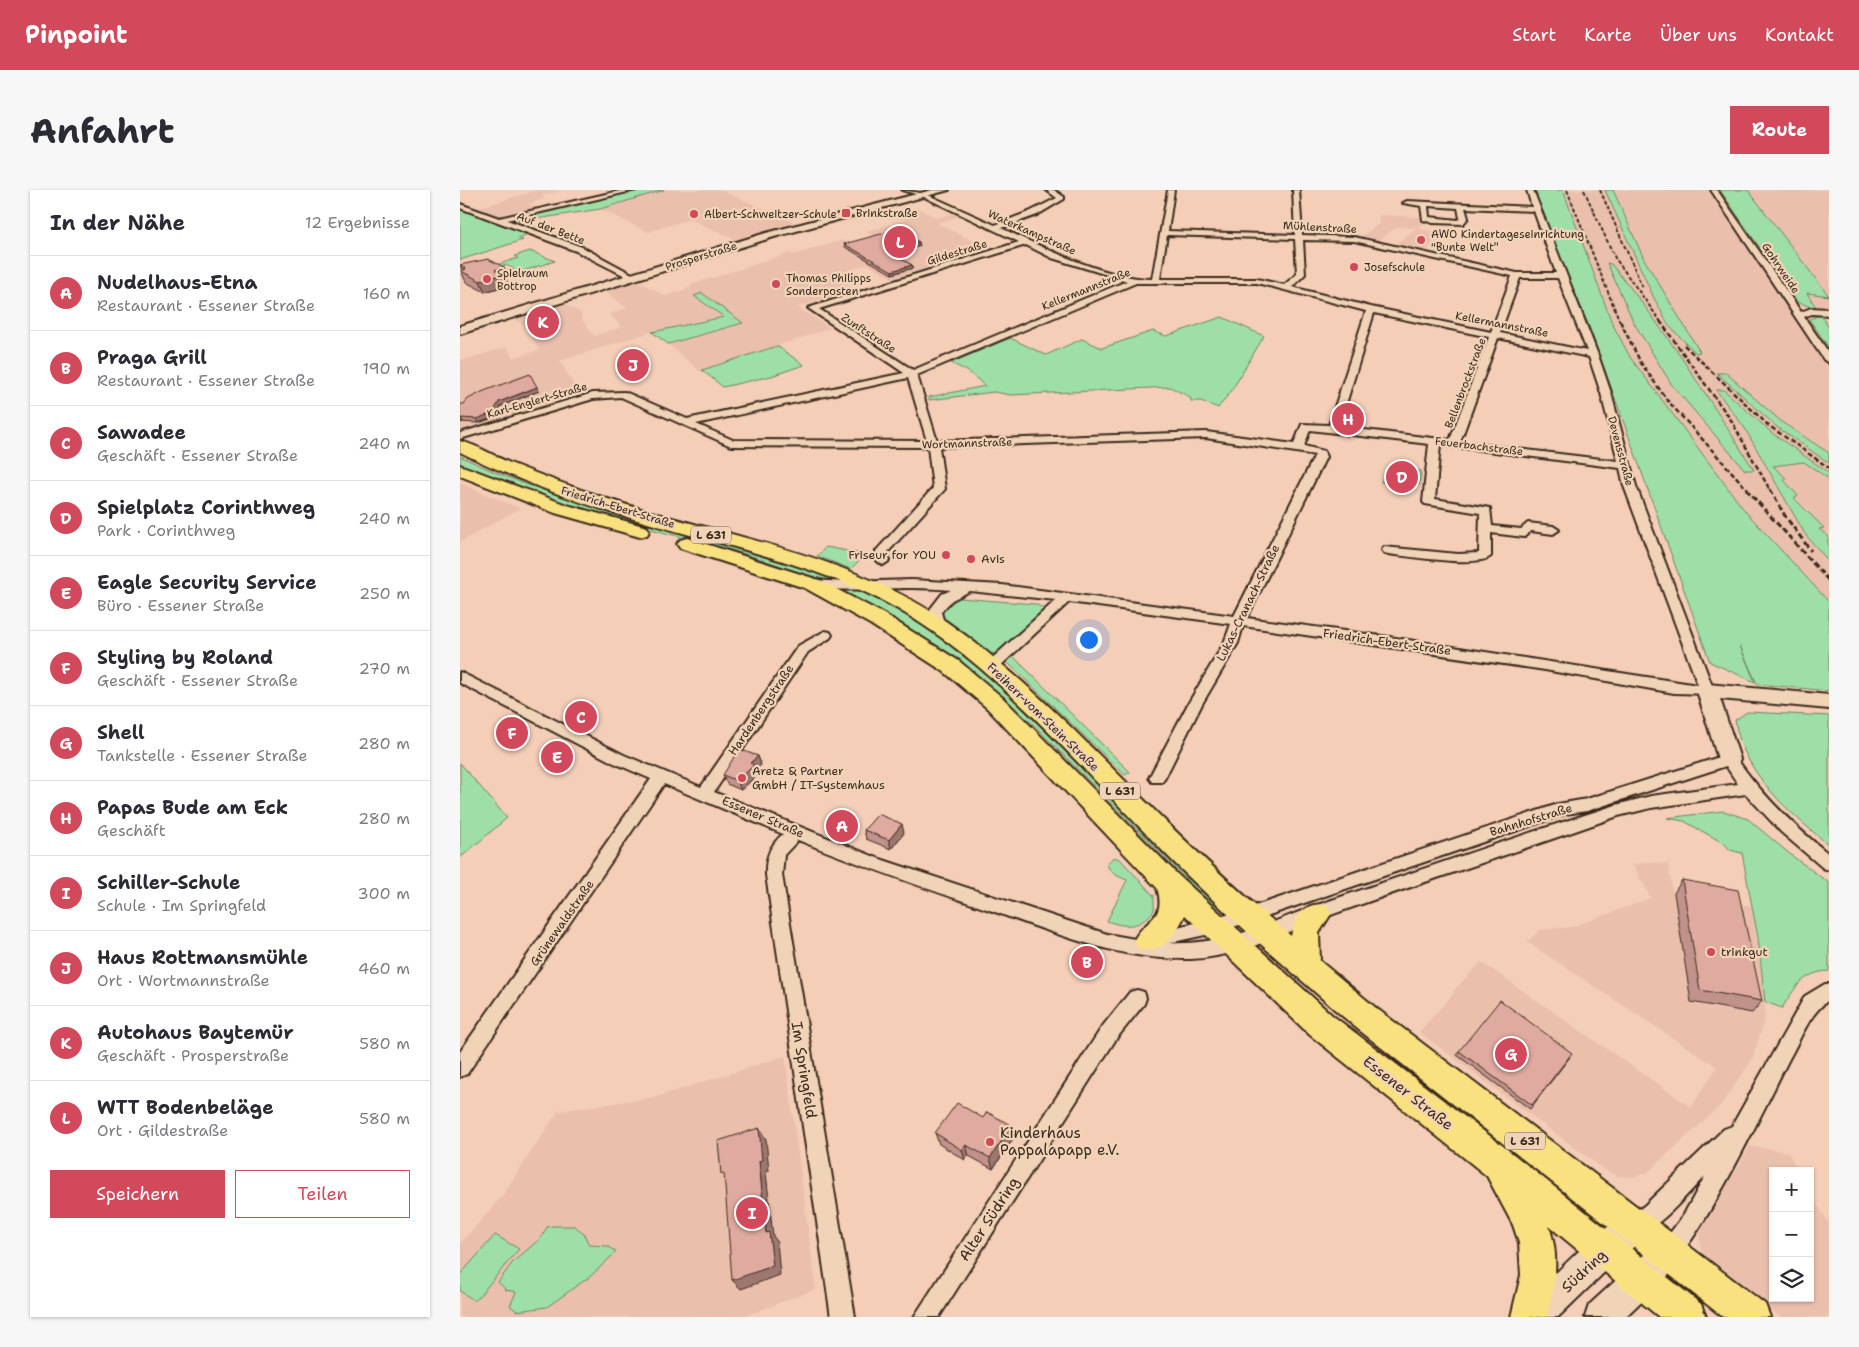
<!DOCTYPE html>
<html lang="de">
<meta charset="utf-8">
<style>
:root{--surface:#fff;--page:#f7f7f7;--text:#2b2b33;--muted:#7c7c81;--line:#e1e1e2;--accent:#d1495b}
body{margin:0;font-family:"Shantell Sans",sans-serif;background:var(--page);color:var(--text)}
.controls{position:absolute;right:15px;bottom:15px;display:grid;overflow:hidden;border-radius:0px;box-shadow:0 1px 4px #0004}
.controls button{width:45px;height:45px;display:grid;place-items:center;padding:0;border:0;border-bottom:1px solid var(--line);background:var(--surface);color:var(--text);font:25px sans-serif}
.you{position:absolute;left:628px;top:449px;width:18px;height:18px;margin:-12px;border:4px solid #fff;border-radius:50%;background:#1a73e8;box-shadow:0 0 0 8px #1a73e833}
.badge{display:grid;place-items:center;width:32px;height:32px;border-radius:50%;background:var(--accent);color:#fff;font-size:16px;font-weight:700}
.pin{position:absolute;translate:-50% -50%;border:2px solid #fff;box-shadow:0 1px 5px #0006}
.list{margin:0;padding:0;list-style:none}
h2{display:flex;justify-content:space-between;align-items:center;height:65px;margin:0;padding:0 20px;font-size:21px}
h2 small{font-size:16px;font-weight:400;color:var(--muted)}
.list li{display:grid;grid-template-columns:32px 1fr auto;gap:15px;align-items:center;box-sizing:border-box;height:75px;padding:0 20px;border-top:1px solid var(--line)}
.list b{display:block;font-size:19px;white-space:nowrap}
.list p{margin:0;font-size:16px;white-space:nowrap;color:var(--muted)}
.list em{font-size:16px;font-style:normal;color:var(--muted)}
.actions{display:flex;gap:10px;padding:15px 20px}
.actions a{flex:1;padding:11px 0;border:1px solid var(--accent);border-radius:0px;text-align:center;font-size:18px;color:var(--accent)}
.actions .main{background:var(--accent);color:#fff}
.icon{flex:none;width:28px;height:28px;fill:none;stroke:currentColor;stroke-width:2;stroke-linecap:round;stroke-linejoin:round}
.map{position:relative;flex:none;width:1369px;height:1127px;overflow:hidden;border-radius:0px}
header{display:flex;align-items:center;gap:30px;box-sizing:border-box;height:70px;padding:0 25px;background:var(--accent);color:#fff}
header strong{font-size:24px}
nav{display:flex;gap:28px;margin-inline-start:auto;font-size:18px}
.intro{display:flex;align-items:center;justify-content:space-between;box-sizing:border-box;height:120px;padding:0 30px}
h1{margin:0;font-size:35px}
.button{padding:12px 22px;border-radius:0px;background:var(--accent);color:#fff;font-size:18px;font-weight:700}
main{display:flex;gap:30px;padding:0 30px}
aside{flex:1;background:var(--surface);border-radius:0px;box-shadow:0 1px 4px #0004}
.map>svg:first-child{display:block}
</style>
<header>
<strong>Pinpoint</strong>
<nav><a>Start</a><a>Karte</a><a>Über uns</a><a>Kontakt</a></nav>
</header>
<div class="intro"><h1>Anfahrt</h1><a class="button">Route</a></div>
<main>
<aside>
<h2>In der Nähe<small>12 Ergebnisse</small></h2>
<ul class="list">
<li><span class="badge">A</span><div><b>Nudelhaus-Etna</b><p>Restaurant · Essener Straße</p></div><em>160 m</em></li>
<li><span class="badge">B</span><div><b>Praga Grill</b><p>Restaurant · Essener Straße</p></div><em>190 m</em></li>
<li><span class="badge">C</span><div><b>Sawadee</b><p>Geschäft · Essener Straße</p></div><em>240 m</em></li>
<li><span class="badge">D</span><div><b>Spielplatz Corinthweg</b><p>Park · Corinthweg</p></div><em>240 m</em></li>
<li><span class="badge">E</span><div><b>Eagle Security Service</b><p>Büro · Essener Straße</p></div><em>250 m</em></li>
<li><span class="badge">F</span><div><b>Styling by Roland</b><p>Geschäft · Essener Straße</p></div><em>270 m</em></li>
<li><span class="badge">G</span><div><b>Shell</b><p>Tankstelle · Essener Straße</p></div><em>280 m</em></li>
<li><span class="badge">H</span><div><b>Papas Bude am Eck</b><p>Geschäft</p></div><em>280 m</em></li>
<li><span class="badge">I</span><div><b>Schiller-Schule</b><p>Schule · Im Springfeld</p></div><em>300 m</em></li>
<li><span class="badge">J</span><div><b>Haus Rottmansmühle</b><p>Ort · Wortmannstraße</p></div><em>460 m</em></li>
<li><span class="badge">K</span><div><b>Autohaus Baytemür</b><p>Geschäft · Prosperstraße</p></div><em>580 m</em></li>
<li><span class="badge">L</span><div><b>WTT Bodenbeläge</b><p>Ort · Gildestraße</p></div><em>580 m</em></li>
</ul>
<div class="actions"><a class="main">Speichern</a><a>Teilen</a></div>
</aside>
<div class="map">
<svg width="1369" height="1127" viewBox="0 0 1369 1127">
<rect width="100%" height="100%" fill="#f4ceb7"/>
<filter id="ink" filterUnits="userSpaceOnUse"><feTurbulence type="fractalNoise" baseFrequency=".02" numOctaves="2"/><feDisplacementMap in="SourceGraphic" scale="10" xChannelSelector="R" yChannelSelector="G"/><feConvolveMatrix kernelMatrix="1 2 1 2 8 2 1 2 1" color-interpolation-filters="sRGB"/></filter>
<g filter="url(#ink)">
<!-- built -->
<path fill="#eac0ad" d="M78 0 100 1 82 5 85 8 69 14 82 19 48 26 42 27 17 18Z
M204 0H261L336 33 277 50 230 29 188 42 140 19Z
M1103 0H1145L1194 108 1209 136 1236 163 1184 69 1153 0H1249L1369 179V263L1323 233 1257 183 1317 237 1369 273V283L1312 243 1264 200 1256 201 1284 237 1345 344 1369 372V412L1285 321 1170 167 1152 133Z
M1288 0H1369V120L1357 119 1347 102 1368 105Z
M458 18 477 28 494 23 501 26 477 33 518 54 500 59 511 66 433 89 408 74 393 79 396 81 375 87 396 100 337 117 370 138 241 182 208 154 282 133 235 106 264 127 187 143 100 171 120 205 0 241V167L4 170 47 157 53 168 79 160 65 136 54 129 105 114 122 124 121 128 134 146 161 137 150 124 167 118 144 101 178 91 205 106 232 97 230 95 330 63 333 65 382 50 387 53 412 46 406 41 446 31 435 24Z
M919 25 962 27 967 31 958 38 986 45 965 61 935 55 956 38 937 37 918 51 900 47 919 34Z
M1344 272 1369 289V354L1359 339 1363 338 1350 326V321L1334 307H1338L1313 276Z
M0 293 47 313 60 318 0 352Z
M1187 672 1208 674 1213 703 1292 716 1305 812V828L1292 870 1260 916 1187 983 1173 987 1157 986 1146 981 959 842 994 803 993 801 1021 772 1231 917 1257 877 1067 752 1079 740 1112 737 1191 708 1173 675Z
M325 866 356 1099 282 1127H0V1054L42 1006 98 921 196 907Z
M1290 956 1328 962 1338 981H1313V1108H1350V1002L1369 1034V1127H1321L1250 1073 1241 1059 1239 1044Z"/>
<!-- green -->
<path fill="#9edfa8" stroke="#6c8463" d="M178 0H204L140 19 57 32 50 30Z
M1072 0H1103L1152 133 1170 167 1285 321 1369 412V501L1297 494 1280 456 1295 492 1250 472 1129 136Z
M1145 0H1153L1184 69 1240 162 1236 163 1209 136 1194 108Z
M1260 0H1288L1369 106 1347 103 1357 119 1337 112Z
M0 19 68 44 58 48 63 50 0 70Z
M70 61 95 71 47 86 49 83 46 82 54 79 46 75 24 82 21 80 58 68 55 66Z
M1147 73 1151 74C1205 138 1249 209 1294 280H1285L1212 195 1174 133Z
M242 103 283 133 208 154 192 142 264 127 234 106Z
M1361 125 1369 138V158L1349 129Z
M762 127 804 146 772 200 758 218 741 211H731L730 207 710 197 551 205 534 202 469 210V207L525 196 509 182 491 173 550 148 586 165 622 149 642 158 693 141 706 146Z
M317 156 344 175 311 186 263 197 242 180Z
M1257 183H1266L1323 233 1369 263V273L1317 237Z
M1256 200H1264L1312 243 1369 283V289L1344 272 1313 276 1327 289 1324 290 1338 306 1334 308 1364 338 1359 339 1369 347 1367 352 1369 354V372L1345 344 1284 237Z
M0 266C89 310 187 330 282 357 316 367 349 379 383 390L381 393C342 386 306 369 268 359 179 336 91 315 6 277L0 274Z
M927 278 961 281 959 295 921 292Z
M366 357 403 364 404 365 391 379 357 366Z
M383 400 408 402 475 440 553 506 760 717 756 718 749 712 574 535 529 496 495 469 380 401Z
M499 408 575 414 585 419 584 422 541 462 528 464 481 427 482 419Z
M553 466 670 582 665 585 547 472Z
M1287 522 1369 526V655C1330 623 1283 584 1275 530Z
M0 573 47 628 0 668Z
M1263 621 1288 629 1331 665 1369 693V781C1343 782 1335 798 1322 818L1305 812 1298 748 1282 663 1270 660 1265 654 1224 631 1207 628Z
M653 667 660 669 694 706V720C681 738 666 738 647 731L667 690C658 686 652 685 647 675Z
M93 1036H115L124 1044 129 1055 147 1056 156 1062 132 1085 87 1117 57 1121 50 1116 56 1102 46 1100 38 1092 53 1072 82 1047 87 1037Z
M35 1045 59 1059 15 1111 0 1101V1085Z"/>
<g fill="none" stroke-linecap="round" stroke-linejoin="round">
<defs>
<path id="street" d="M164 0H176L47 30 122 57 174 85V89H171L116 61 0 18V14L39 28Z
M442 0 466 4 535 35 571 21 597 8 586 0H594L604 7V9L577 25 541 38C582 57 647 89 692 89L708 0H714L708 41 835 45 833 0H839L842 45 894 47 1057 83H1096L1074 21 1005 18 1008 28 1003 34 973 33 963 30 961 16 943 13 947 11 1072 17 1067 0H1073L1138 165 1151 203 1176 296 1254 501 1252 504 1214 503 1085 480 783 436 778 453 742 514 705 588 702 592H692L689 588 728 514 764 453 771 434 609 412 537 479H527L525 476 527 473 596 410 510 401 492 410 481 422 484 433 477 437 470 433 468 422 482 404 491 400C479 399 466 398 453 398 435 397 355 404 346 394L352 390 387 392 452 390 542 395 774 426 855 265 746 248 479 257 485 299 428 362 429 371 423 375 417 371 416 361 473 298 468 257 271 256 161 207 133 209 0 249V243L133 203 165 202 227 229 444 183 348 118 559 52 462 6ZM968 16 998 18 1000 28 998 30 969 27ZM707 45 835 49 837 84 824 95 797 89H700ZM843 50 894 51 1052 86 1031 142 911 117 832 97 845 84ZM566 55 592 68 667 91 453 180 359 119ZM1060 88H1098L1127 161 1040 143ZM676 93H797L906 121 869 235 842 234 834 254 746 242 477 251 457 185ZM914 123 1029 147 990 250 879 237ZM1038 148 1129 167 1141 203 1158 271 1000 252ZM448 188 467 251 273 250 236 234ZM850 240 969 254 963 312 965 314 1020 323 1019 363 998 364 924 357 922 360 924 363 928 364C946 366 1020 378 1031 366V343L1064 347 1071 341 1093 344 1099 340 1093 336 1068 333 1061 339 1032 336 1030 318 975 309 980 255 1160 278 1164 296 1238 495 929 447 787 428 866 267 864 261 844 256Z
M1251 0H1257L1341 122 1351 118 1369 119V125L1352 124 1344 127 1369 163V173L1364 170Z
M365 441 370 442 372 445 370 448 348 462 254 602 420 669 647 744 686 751 688 744 694 742 754 729 789 718 1098 614 1127 609 1269 564 1274 565C1301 604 1332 635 1369 664V680L1363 678 1321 642 1286 604 1191 618 1158 626C1065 659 972 689 879 722 830 739 784 767 731 769 663 771 600 745 538 723 471 700 404 677 338 650L324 665 322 685 395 1127H371L306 685C305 668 310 655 323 644L204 594 7 884 0 887V862L191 589 154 573 0 493V482L164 565 241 597 338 456ZM1266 576 1278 594 1191 606 1156 615C1061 645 966 678 872 710 815 729 771 756 709 753L754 743 789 732 1105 624 1127 621Z
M1365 794H1369V810C1350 822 1340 850 1329 869 1311 904 1236 1063 1209 1074L1201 1071 1198 1063 1201 1055 1223 1026 1245 986C1224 1007 1203 1035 1175 1047L1167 1044 1164 1036 1167 1028 1184 1016 1264 939 1272 936 1345 806Z
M677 800 684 802 686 808 684 814 656 849 479 1127H454L642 837 670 802Z"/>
<path id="secondary" d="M472 0H489L314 47 0 144V136L306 43Z
M1247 494 1369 505V519L1260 509 1280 569 1277 574 1269 577 1261 574 1258 569 1237 501 1240 496Z
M1175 1021 1186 1025 1190 1036 1186 1047 1155 1072 1098 1127H1059L1063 1115C1094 1087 1138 1036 1175 1021Z
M1209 1047 1220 1052 1225 1063 1220 1074 1165 1127H1125L1129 1115 1198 1052Z"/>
<path id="primary" d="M0 251C17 255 34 266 50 273 82 286 115 298 148 309 261 346 386 362 487 432 560 483 622 548 685 611 732 658 780 703 831 746 835 727 846 709 867 716L871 724 859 743 860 771 916 818 1305 1114 1310 1127H1263L894 836C826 777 757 717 694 652 613 570 537 476 436 418 358 374 269 357 184 332 121 314 59 291 0 262Z
M0 275 107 315 187 337 189 341 187 345 180 347 95 323 0 286Z
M227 348 359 390 424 424 499 471 543 508 718 685 872 825 1047 959 1241 1114 1246 1127H1199L1089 1036C1100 1067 1095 1095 1087 1127H1051L1061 1085 1059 1053 1053 1035 1027 986 850 845 725 725C716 744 701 766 678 758L674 750C685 728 707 730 697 698L527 518 483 481 410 434 345 398 220 358 217 354 220 350Z"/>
</defs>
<!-- street casing -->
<use href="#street" stroke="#3b2a1e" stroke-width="4"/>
<!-- secondary casing -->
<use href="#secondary" stroke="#3b2a1e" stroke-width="4"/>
<!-- primary casing -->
<use href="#primary" stroke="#3b2a1e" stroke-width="4"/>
<!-- street -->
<use href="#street" fill="#f1d4b8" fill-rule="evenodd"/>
<!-- secondary -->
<use href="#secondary" fill="#f1d4b8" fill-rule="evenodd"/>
<!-- primary -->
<use href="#primary" fill="#fae180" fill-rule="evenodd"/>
<!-- rail-far2 -->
<path stroke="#3b2a1e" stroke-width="2" stroke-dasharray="4 2" stroke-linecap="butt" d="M1107 0 1160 132
M1124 0 1155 68 1201 132
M1140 0 1183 98"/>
<!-- rail-far1 -->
<path stroke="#3b2a1e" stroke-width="2.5" stroke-dasharray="5 2.5" stroke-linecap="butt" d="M1160 131 1181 173 1207 210 1288 300
M1200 131 1271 230 1310 300
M1224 155 1308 235 1369 278"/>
<!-- rail -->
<path stroke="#3b2a1e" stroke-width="3" stroke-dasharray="6 3" stroke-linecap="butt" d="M1286 299 1369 391
M1310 299 1325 326 1351 361"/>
</g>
<!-- wall -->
<path fill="#c0928a" stroke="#3b2a1e" d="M384 54 460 56 432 64 452 75 453 78 432 84 385 57Z
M0 75 44 77 48 88 46 89 48 95 25 102 6 92 1 81H2Z
M79 201 41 216 35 227 19 233 0 232 4 214Z
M298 566 301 575 296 580 298 584 281 600 267 594 263 585Z
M404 640 444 643 431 659 406 649Z
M1222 690 1302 811 1292 823 1231 812 1214 703Z
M999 861 1110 867 1070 919 997 865Z
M475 943 554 947 533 979 509 966 505 970 479 954Z"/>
<!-- shaded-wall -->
<path fill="#9c7770" stroke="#3b2a1e" d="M459 52 460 56 429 65 428 61Z
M452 75 453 78 432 84V81Z
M44 77 48 88 46 89 48 95 25 102 20 91 35 80Z
M77 197 79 201 41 216 35 227 19 233 17 229 39 212Z
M0 228H1L3 232H0Z
M298 566 301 575 296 580 298 584 281 600 277 591 290 573Z
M442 634 444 643 431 659 429 650Z
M552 936 554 947 533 979 530 968Z
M299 938 306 949 309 981 306 982 313 1046 317 1051 320 1085 281 1099 272 1090 306 1043 299 971Z
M506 955 509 966 505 970 502 960Z"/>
<!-- building -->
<path fill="#dfaaa0" stroke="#3b2a1e" d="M436 40 459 52 428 61 452 75 432 81 384 54Z
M28 69 44 77 35 80 44 84 20 91 1 81 6 79 0 75Z
M70 184 77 197 39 212 33 223 17 229 0 228V214H4L8 209 24 201Z
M279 559 298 566 290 573 294 575 277 591 263 585Z
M418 624 442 634 429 650 404 640Z
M1222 690 1278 700 1302 811 1240 800Z
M1040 810 1112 863 1072 915 999 861Z
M497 913 523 928 527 922 552 936 530 968 506 955 502 960 475 943Z
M299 938 302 970 299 971 306 1043 309 1042 313 1076 272 1090 264 983 261 984 258 951Z"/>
</g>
<!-- markers -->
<g fill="#d1495b" stroke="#f1d4b8" stroke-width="2">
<rect x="381" y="18" width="10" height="10" rx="2.5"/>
<circle cx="234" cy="24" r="5"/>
<circle cx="961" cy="50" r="5"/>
<circle cx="894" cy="77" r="5"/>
<circle cx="27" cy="89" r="5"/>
<circle cx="316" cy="94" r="5"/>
<circle cx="486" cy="365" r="5"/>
<circle cx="511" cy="369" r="5"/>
<circle cx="282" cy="588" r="5"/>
<circle cx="1251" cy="762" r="5"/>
<circle cx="530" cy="952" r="5"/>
</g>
<g text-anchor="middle" stroke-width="4.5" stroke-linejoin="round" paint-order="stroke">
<!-- far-poi labels -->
<g font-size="11" fill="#3b2a1e" stroke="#f1d4b8" text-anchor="start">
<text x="396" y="27">Brinkstraße</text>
<text x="244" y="28">Albert-Schweitzer-Schule</text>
<text x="971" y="48">AWO Kindertageseinrichtung<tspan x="971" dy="13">"Bunte Welt"</tspan></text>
<text x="904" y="81">Josefschule</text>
<text x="37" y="87">Spielraum<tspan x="37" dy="13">Bottrop</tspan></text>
<text x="326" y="92">Thomas Philipps<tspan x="326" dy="13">Sonderposten</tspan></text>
</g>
<!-- far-street labels -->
<g font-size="11" fill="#3b2a1e" stroke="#f1d4b8">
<text transform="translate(860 37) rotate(3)" y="4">Mühlenstraße</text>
<text transform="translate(91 38) rotate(21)" y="4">Auf der Bette</text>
<text transform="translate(572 42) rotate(24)" y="4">Waterkampstraße</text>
<text transform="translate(497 62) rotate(-17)" y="4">Gildestraße</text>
<text transform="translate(241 66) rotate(-17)" y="4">Prosperstraße</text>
<text transform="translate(1321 78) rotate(56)" y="4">Gohrweide</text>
<text transform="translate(626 99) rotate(-22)" y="4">Kellermannstraße</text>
<text transform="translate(1042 134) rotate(11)" y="4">Kellermannstraße</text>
<text transform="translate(409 143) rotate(33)" y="4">Zunftstraße</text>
<text transform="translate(1005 193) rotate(-69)" y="4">Bellenbrockstraße</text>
<text transform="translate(77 210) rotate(-16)" y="4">Karl-Englert-Straße</text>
<text transform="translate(507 253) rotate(-2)" y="4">Wortmannstraße</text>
<text transform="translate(1019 256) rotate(7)" y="4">Feuerbachstraße</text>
<text transform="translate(1161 261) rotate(75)" y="4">Devensstraße</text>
<text transform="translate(158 317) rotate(17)" y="4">Friedrich-Ebert-Straße</text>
</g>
<!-- shield labels -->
<g fill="#f1d4b8" stroke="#725d4c" stroke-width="1">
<rect x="231" y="336.5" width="40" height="17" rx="4"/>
<rect x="640" y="592.5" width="40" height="17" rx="4"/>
<rect x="1045" y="942.5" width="40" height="17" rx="4"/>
</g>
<g font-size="11" font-weight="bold" fill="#3b2a1e">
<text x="251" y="349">L 631</text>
<text x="660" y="605">L 631</text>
<text x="1065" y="955">L 631</text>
</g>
<!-- poi labels -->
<g font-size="12" fill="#3b2a1e" stroke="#f1d4b8" text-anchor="start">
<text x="476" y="369" text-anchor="end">Friseur for YOU</text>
<text x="521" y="373">Avis</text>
<text x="292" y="585">Aretz &amp; Partner<tspan x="292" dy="14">GmbH / IT-Systemhaus</tspan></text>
<text x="1261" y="766">trinkgut</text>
</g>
<!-- street labels -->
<g font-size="12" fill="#3b2a1e" stroke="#f1d4b8">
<text transform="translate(788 413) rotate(-64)" y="4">Lukas-Cranach-Straße</text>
<text transform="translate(927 452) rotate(8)" y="4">Friedrich-Ebert-Straße</text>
<text transform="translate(301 520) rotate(-56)" y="4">Hardenbergstraße</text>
<text transform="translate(583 527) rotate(44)" y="4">Freiherr-vom-Stein-Straße</text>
<text transform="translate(303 627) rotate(23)" y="4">Essener Straße</text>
<text transform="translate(1071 630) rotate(-17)" y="4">Bahnhofstraße</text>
<text transform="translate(102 733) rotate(-55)" y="4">Grünewaldstraße</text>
</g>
<!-- near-street labels -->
<g font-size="15" fill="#3b2a1e" stroke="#f1d4b8">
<text transform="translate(344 880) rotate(81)" y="5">Im Springfeld</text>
<text transform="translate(948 903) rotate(38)" y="5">Essener Straße</text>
<text transform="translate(529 1029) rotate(-57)" y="5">Alter Südring</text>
<text transform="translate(1124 1081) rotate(-43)" y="5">Südring</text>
</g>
<!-- near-poi labels -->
<g font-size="15" fill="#3b2a1e" stroke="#f1d4b8" text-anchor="start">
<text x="540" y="948">Kinderhaus<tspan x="540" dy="17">Pappalapapp e.V.</tspan></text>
</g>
</g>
</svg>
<div class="controls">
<button>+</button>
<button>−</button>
<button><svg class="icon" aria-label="layers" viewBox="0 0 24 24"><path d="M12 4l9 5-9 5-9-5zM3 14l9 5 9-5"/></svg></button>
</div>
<div class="you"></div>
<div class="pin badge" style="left:382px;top:636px">A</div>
<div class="pin badge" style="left:627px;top:772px">B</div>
<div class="pin badge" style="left:121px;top:527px">C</div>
<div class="pin badge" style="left:942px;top:287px">D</div>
<div class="pin badge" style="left:97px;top:567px">E</div>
<div class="pin badge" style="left:52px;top:543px">F</div>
<div class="pin badge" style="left:1051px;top:864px">G</div>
<div class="pin badge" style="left:888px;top:229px">H</div>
<div class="pin badge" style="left:292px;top:1023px">I</div>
<div class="pin badge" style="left:173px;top:175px">J</div>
<div class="pin badge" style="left:83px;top:132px">K</div>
<div class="pin badge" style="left:440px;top:52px">L</div>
</div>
</main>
